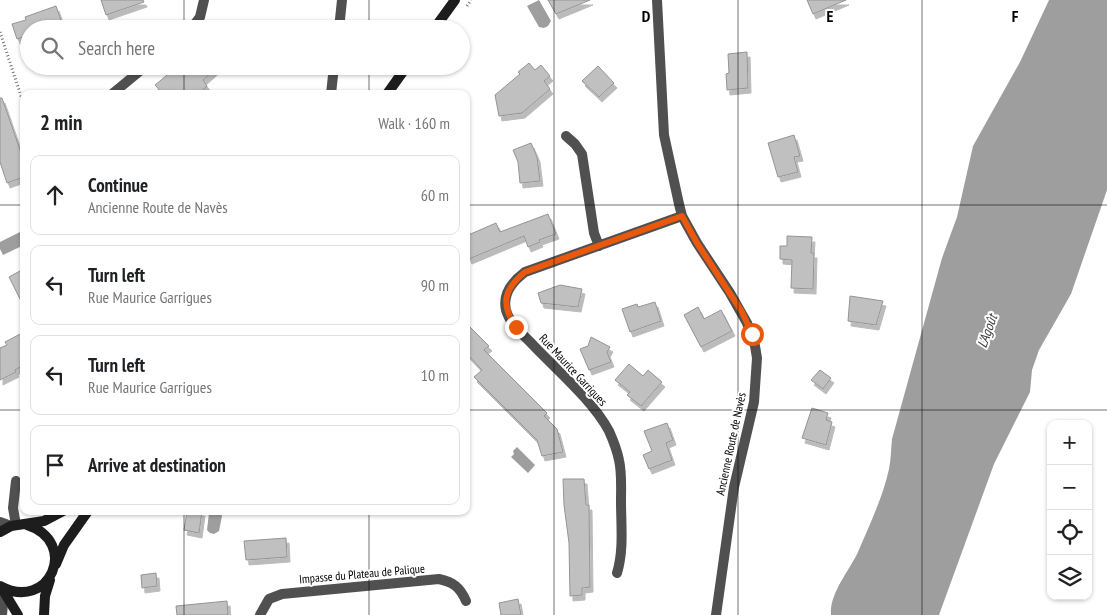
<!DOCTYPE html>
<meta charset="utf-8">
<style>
:root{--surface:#fff;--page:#f2f2f2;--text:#202124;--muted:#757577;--line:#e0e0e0}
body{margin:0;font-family:"PT Sans Narrow",sans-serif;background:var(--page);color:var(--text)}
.controls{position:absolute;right:15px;bottom:15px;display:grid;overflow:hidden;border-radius:10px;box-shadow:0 1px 4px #0004}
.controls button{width:45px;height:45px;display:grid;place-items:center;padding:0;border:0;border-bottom:1px solid var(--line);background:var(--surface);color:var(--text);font:25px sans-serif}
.stop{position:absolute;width:15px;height:15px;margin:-11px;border:4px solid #ea580c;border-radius:50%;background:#fff}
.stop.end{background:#ea580c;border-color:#fff;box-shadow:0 1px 5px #0008}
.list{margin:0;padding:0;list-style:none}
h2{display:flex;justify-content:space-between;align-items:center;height:65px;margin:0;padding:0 20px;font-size:21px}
h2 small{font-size:16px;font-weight:400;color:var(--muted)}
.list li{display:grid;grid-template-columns:32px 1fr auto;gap:15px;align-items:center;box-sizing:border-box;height:80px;margin:0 10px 10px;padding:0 10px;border:1px solid var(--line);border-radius:10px}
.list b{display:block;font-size:19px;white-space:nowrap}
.list p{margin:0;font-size:16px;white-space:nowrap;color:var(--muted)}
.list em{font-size:16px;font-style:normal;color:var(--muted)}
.icon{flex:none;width:28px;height:28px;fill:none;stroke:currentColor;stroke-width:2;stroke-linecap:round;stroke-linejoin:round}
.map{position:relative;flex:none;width:1107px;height:615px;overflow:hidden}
.search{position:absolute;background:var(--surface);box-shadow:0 1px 4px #0004;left:20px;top:20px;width:450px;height:55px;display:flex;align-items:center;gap:12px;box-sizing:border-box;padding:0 18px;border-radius:28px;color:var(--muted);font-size:19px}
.panel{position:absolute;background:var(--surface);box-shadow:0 1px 4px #0004;left:20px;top:90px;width:450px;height:425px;border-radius:10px}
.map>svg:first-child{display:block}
</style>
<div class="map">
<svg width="1107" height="615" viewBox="0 0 1107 615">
<defs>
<filter id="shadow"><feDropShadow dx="3" dy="5" stdDeviation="0" flood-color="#0004"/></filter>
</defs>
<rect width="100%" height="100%" fill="#fff"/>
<!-- water -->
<path fill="#9e9e9e" d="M539 0 551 21 548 26 544 28 539 27 527 6Z
M1049 0H1107V190L1071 294 1039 350 1032 370 1030 392 994 464 939 615H831C829 594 849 571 858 552 869 526 883 497 889 469 891 459 891 449 892 439L942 258 957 217 973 146 1020 62Z
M20 232 24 240V245L3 255 0 249V242Z
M517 447 535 465 528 473 511 457 514 454 513 451Z
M212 511 220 512 222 516 219 531 214 534 210 533 207 530 209 513Z"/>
<!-- building -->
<path fill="#c0c0c0" stroke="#949494" filter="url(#shadow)" d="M101 0H143L144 2 106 15Z
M548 0H590L556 14Z
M807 0H846L813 14Z
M56 6 62 23 45 29H29V35L17 39 12 24 26 20 25 17Z
M747 52 748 88 727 90 726 74 729 73 728 54Z
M529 63 535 70 541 65 550 76 544 81 550 89 522 113 499 116 495 95 520 74 518 72Z
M178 66H219L203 80 207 86 198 94H163L155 85Z
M598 66 614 83 599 97 582 81Z
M0 98H2L24 161V177L7 183 0 162Z
M794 135 800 156 794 157 798 172 778 177 768 143Z
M531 143 537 157 540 181 520 183 518 162 513 150Z
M548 214 556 234 539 240 540 242 528 247 524 236 469 259 466 251V236L496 223 500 232Z
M787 236 812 237 811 253H814L813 289 791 288 792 260 780 259V246H787Z
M20 271 24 278V307L9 277Z
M560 285 582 289 578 307 541 303 538 293Z
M850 296 883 301 876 325 848 321Z
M655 302 661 321 630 332 622 309 637 304 638 307Z
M698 307 704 319 721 310 732 331 701 347 684 315Z
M466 323 489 346 484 350 547 413 544 416 557 429 563 452 542 456 537 440 474 377 482 370 466 353Z
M24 332V365L15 370 16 372 0 380V348L7 345 5 342Z
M591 337 610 347 607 352 611 362 589 370 580 349 588 346Z
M629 364 643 376 648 370 662 382 641 406 627 395 630 392 615 380Z
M820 370 831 378 823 389 811 380Z
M812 408 828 413 826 420 832 422 826 445 802 438Z
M667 423 673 440 666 443 672 460 649 469 643 455 652 451 644 431Z
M563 479H584L586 505H589L590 587 582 588V595L570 596 569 543 564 505Z
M187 511H202L199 533 184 530Z
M286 538 287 557 246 560 244 541Z
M156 573 157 586 142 588 141 575Z
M518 599 521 615H501L499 603Z
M227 601 228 615H177L176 606Z"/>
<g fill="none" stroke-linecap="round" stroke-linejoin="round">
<!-- path -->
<path stroke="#727272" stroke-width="3" stroke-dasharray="1 2.5" stroke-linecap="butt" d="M467 6 471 0
M0 32 21 96 24 98
M419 73 424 66"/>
<!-- minor -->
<path stroke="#505050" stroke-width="10" d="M657 0 664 135 679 204 682 216 697 243 730 293 747 323 755 346 757 358 754 402 734 487 716 615
M191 29 200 17 204 0
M339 29 342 0
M112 94 146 66
M331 94 334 66
M566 136 575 144 582 154 594 233 599 246
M16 525 13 508 16 481
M617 573C624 550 621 525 621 501 621 488 622 473 619 460 617 450 613 440 609 431 593 401 558 371 534 346 524 335 510 325 506 310 502 293 513 281 525 272L682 216
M2 615 4 592
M260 615 269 599 282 594 439 579C453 582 460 587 466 601"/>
<!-- tertiary -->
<path stroke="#505050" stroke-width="10" d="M0 522 11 526"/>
<!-- secondary -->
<path stroke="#1d1d1d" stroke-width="10" d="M434 29 455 0
M387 94 407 66
M0 532 11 526 44 521 63 511
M56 564 64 545 88 511
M0 586C50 613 80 542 27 525
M1 587 18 615
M44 615 45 596 50 580"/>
</g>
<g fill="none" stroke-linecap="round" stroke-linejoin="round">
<!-- route -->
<path stroke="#ea580c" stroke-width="6" d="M516 327C500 304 504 289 525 272L682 216 697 243 742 312 752 334"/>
</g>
<!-- grid -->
<path fill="none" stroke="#000" stroke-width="1" stroke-opacity="0.55" d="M184 0V29M369 0V29M554 0V615M738 0V615M922 0V615M184 66V94M369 66V94M0 205H24M466 205H1107M0 410H24M466 410H1107M184 511V615M369 511V615"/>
<g text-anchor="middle" stroke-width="4" stroke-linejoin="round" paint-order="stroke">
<!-- street labels -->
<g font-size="12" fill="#000" stroke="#fff">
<text transform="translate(573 370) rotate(47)" y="4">Rue Maurice Garrigues</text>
<text transform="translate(731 444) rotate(-78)" y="4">Ancienne Route de Navès</text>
<text transform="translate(362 574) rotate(-5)" y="4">Impasse du Plateau de Palique</text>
</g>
<!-- water labels -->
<g font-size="14" font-style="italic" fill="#3f3f3f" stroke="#fff">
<text transform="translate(987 331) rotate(-70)" y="5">L'Agoût</text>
</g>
</g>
<g font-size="16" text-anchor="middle" font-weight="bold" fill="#000" stroke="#fff" stroke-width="4" stroke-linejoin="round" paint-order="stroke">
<text x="646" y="22">D</text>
<text x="830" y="22">E</text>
<text x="1015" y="22">F</text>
</g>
</svg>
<div class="controls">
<button>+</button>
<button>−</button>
<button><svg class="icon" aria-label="locate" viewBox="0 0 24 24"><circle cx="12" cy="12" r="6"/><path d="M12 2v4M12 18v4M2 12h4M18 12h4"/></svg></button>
<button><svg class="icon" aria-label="layers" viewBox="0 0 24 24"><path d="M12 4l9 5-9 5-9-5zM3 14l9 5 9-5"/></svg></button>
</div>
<div class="stop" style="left:752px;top:334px"></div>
<div class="stop end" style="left:516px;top:327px"></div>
<div class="search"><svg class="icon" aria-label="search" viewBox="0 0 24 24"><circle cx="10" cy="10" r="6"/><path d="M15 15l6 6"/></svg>Search here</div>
<section class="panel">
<h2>2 min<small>Walk · 160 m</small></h2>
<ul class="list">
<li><svg class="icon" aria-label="ahead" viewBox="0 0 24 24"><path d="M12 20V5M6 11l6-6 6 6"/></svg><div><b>Continue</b><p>Ancienne Route de Navès</p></div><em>60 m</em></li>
<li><svg class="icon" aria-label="left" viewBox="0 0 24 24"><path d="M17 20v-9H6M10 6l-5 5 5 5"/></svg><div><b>Turn left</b><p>Rue Maurice Garrigues</p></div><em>90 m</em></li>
<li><svg class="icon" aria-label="left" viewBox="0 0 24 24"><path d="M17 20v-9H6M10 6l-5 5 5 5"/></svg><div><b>Turn left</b><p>Rue Maurice Garrigues</p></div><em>10 m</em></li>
<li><svg class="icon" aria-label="arrive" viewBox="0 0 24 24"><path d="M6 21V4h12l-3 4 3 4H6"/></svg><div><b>Arrive at destination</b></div></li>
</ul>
</section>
</div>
